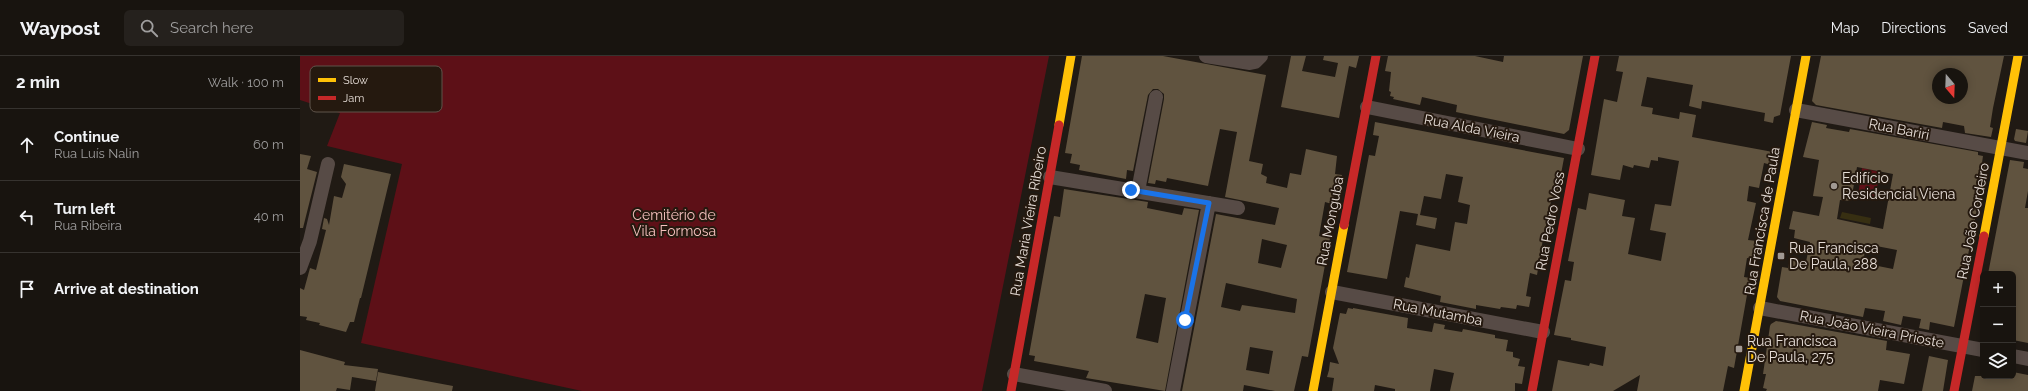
<!DOCTYPE html>
<meta charset="utf-8">
<style>
:root{--surface:#18140f;--page:#25211d;--text:#f1f3f6;--muted:#9f9e9e;--line:#36332f}
body{margin:0;font-family:Raleway,sans-serif;background:var(--page);color:var(--text)}
.controls{position:absolute;right:12px;bottom:12px;display:grid;overflow:hidden;border-radius:6px;box-shadow:0 2px 10px #0003}
.controls button{width:36px;height:36px;display:grid;place-items:center;padding:0;border:0;border-bottom:1px solid var(--line);background:var(--surface);color:var(--text);font:20px sans-serif}
.compass{position:absolute;left:1632px;top:12px;width:36px;height:36px;border-radius:50%;background:var(--surface);box-shadow:0 2px 10px #0003;rotate:161deg}
.stop{position:absolute;width:12px;height:12px;margin:-9px;border:3px solid #1a73e8;border-radius:50%;background:#fff}
.stop.end{background:#1a73e8;border-color:#fff;box-shadow:0 1px 4px #0008}
.list{margin:0;padding:0;list-style:none}
h2{display:flex;justify-content:space-between;align-items:center;height:52px;margin:0;padding:0 16px;font-size:17px}
h2 small{font-size:13px;font-weight:400;color:var(--muted)}
.list li{display:grid;grid-template-columns:26px 1fr auto;gap:12px;align-items:center;box-sizing:border-box;height:72px;padding:0 16px;border-top:1px solid var(--line)}
.list b{display:block;font-size:15px;white-space:nowrap}
.list p{margin:0;font-size:13px;white-space:nowrap;color:var(--muted)}
.list em{font-size:13px;font-style:normal;color:var(--muted)}
.icon{flex:none;width:22px;height:22px;fill:none;stroke:currentColor;stroke-width:2;stroke-linecap:round;stroke-linejoin:round}
.map{position:relative;flex:none;width:1728px;height:335px;overflow:hidden}
header{display:flex;align-items:center;gap:24px;box-sizing:border-box;height:56px;padding:0 20px;background:var(--surface);border-bottom:1px solid var(--line)}
header strong{font-size:19px}
nav{display:flex;gap:22px;margin-inline-start:auto;font-size:14px}
.search{width:280px;height:36px;background:var(--page);display:flex;align-items:center;gap:10px;box-sizing:border-box;padding:0 14px;border-radius:6px;color:var(--muted);font-size:15px}
main{display:flex}
aside{flex:1;background:var(--surface)}
.map>svg:first-child{display:block}
</style>
<header>
<strong>Waypost</strong>
<div class="search"><svg class="icon" aria-label="search" viewBox="0 0 24 24"><circle cx="10" cy="10" r="6"/><path d="M15 15l6 6"/></svg>Search here</div>
<nav><a>Map</a><a>Directions</a><a>Saved</a></nav>
</header>
<main>
<aside>
<h2>2 min<small>Walk · 100 m</small></h2>
<ul class="list">
<li><svg class="icon" aria-label="ahead" viewBox="0 0 24 24"><path d="M12 20V5M6 11l6-6 6 6"/></svg><div><b>Continue</b><p>Rua Luís Nalin</p></div><em>60 m</em></li>
<li><svg class="icon" aria-label="left" viewBox="0 0 24 24"><path d="M17 20v-9H6M10 6l-5 5 5 5"/></svg><div><b>Turn left</b><p>Rua Ribeira</p></div><em>40 m</em></li>
<li><svg class="icon" aria-label="arrive" viewBox="0 0 24 24"><path d="M6 21V4h12l-3 4 3 4H6"/></svg><div><b>Arrive at destination</b></div></li>
</ul>
</aside>
<div class="map">
<svg width="1728" height="335" viewBox="0 0 1728 335">
<rect width="100%" height="100%" fill="#201a14"/>
<!-- green -->
<path fill="#5d1017" d="M0 0H749L682 335H282L61 287 102 108 27 90 40 57 0 44Z
M1562 112 1580 116 1575 142 1558 139Z"/>
<!-- water -->
<path fill="#372f12" d="M1542 156 1571 162 1570 168 1540 162Z"/>
<!-- building -->
<path fill="#60533f" fill-rule="evenodd" d="M782 0H863L966 19 949 105 963 108 961 118 967 121 966 127 987 132 990 117 1001 119 1006 93 1037 100 1035 118 1042 119 1038 139H1034L1032 148 1025 146 1019 180 1030 182 1008 301 1002 300 994 335H975L944 329 943 335H882L916 158 975 169 979 152 925 141 937 76 920 73 908 130 867 122 866 126 856 124 855 128 848 127 864 43V38L858 33H853L848 39 833 115 827 114 826 123 779 114 780 109 770 107 772 98 765 97ZM962 183 987 189 981 212 958 207ZM926 227 997 243 995 257 942 249 940 255 921 251ZM950 291 973 295 969 318 946 314Z
M991 0H1006L1002 15 1035 21 1038 7 1023 4 1024 0H1059L1056 12 1049 10 1039 62 981 51Z
M1088 0H1175L1203 6 1204 0H1283L1269 74 1264 78 1156 56 1157 49 1122 41 1120 49 1093 43 1094 41 1090 40 1091 36 1089 35 1091 16 1085 15Z
M1319 0H1491L1480 59 1474 61 1473 67 1464 65 1465 57 1402 45 1401 53 1389 50 1393 29 1347 21 1341 50 1353 52 1352 58 1379 63 1380 56 1396 59 1392 81 1473 96 1471 109 1464 107 1459 132 1449 130 1447 145 1456 147 1448 184 1457 185 1454 203 1447 202 1444 221 1450 222 1434 312 1428 310 1423 335H1337L1340 319 1313 335H1252L1258 304 1289 310 1290 307 1303 310 1306 291 1271 284V282L1254 279 1265 224 1271 225 1274 206 1268 205 1278 152 1286 154 1289 137 1325 144 1322 160 1335 162 1328 198 1361 205 1366 177 1350 174 1355 148 1371 150 1379 105 1358 101V105L1351 104 1349 112 1334 109 1333 112 1323 109 1320 124 1291 119 1304 43 1317 46 1323 16 1316 15Z
M1521 0H1704L1693 52 1690 71 1693 72 1691 81 1665 77 1664 70 1643 66 1642 72 1516 49 1512 45ZM1638 18H1662V42H1638Z
M1075 66 1264 102 1256 145H1251L1246 170 1251 171 1249 184 1243 183 1237 219 1230 217 1226 240 1231 241 1229 251 1217 249 1216 253 1201 251 1200 253 1176 249V253L1140 246 1141 240 1104 231 1106 221 1109 222 1116 188 1150 195 1155 166 1167 168 1170 149 1158 146 1163 121 1146 118 1141 143 1124 140 1120 159 1137 162 1135 173 1116 169 1118 158 1100 155 1087 223 1047 216 1069 99 1075 100 1079 80 1073 79Z
M1512 66 1527 69 1526 72 1549 76 1550 73 1678 96V99L1683 100 1682 107H1686L1654 271 1630 266 1629 274 1619 272 1621 263 1603 260 1601 269 1583 265 1585 255 1565 252 1563 261 1480 245 1477 241 1482 211 1488 212 1490 203 1506 206 1510 186 1494 182 1495 174 1489 173 1493 155 1519 160 1523 141 1513 140 1519 104 1503 101ZM1557 111 1593 118 1583 173 1537 163 1540 144 1551 145ZM1566 188 1597 194 1593 213 1563 207Z
M1716 73 1728 75 1726 87 1715 85 1714 83Z
M0 98 11 100 7 113 17 116 3 172H0Z
M1710 104 1724 106 1723 112 1728 113V135L1725 152H1728V287L1713 284V218H1688Z
M44 108 91 118 61 242H60L54 266H50L46 276 19 269 20 267 6 264 7 261 0 260V232L4 234 10 212 16 214 26 174 22 173 24 162 27 163 29 169 34 140 42 142 46 128 41 121Z
M764 133 848 146 847 152 882 159 884 152 899 154 865 335 786 322 789 315 734 305 735 300 729 299 754 160 760 161ZM845 238 866 242 858 287 836 282Z
M1048 252 1053 253V252L1108 262 1107 272 1132 276 1134 267 1145 269 1144 273 1162 276 1163 273 1195 279V282L1208 284 1206 295 1213 296V301L1220 303 1218 310 1225 311 1222 328 1215 327V335H1150L1154 317 1134 313 1130 335H1095V333L1075 329 1074 335H1032L1034 322 1027 321 1029 314 1030 306 1039 308 1033 292 1040 257 1046 258Z
M1476 265 1587 285 1586 294 1610 298 1604 328 1580 324 1578 335H1466L1467 333 1463 332 1466 318H1463L1470 270 1471 268Z
M0 294 45 306 44 309 78 313 76 325 52 321 50 334 37 332 36 335H0Z
M1629 300 1648 304 1643 335H1622Z
M78 316 153 330 152 335H75Z
M1713 316 1728 319V335H1672L1675 320H1713Z"/>
<g fill="none" stroke-linecap="round" stroke-linejoin="round">
<!-- street -->
<path stroke="#574b46" stroke-width="14" d="M906 0 950 7 955 6 961 0
M1067 51 1278 93
M1496 54 1728 97
M750 121 938 152
M838 135 856 41
M0 212 10 185 28 108
M1032 236 1243 276
M1460 252 1683 294
M1713 300 1728 303
M714 318 805 335
M873 335 909 147"/>
<!-- slow -->
<path stroke="#ffc107" stroke-width="9" d="M759 69 771 0
M1684 180 1718 0
M1013 335 1044 169
M1444 335 1506 0"/>
<!-- jam -->
<path stroke="#c62828" stroke-width="9" d="M1044 169 1076 0
M711 335 759 69
M1232 335 1295 0
M1654 335 1684 180"/>
</g>
<g fill="none" stroke-linecap="round" stroke-linejoin="round">
<!-- route -->
<path stroke="#1a73e8" stroke-width="5" d="M831 134 909 147 885 264"/>
</g>
<!-- markers -->
<g fill="#a19993" stroke="#25190f" stroke-width="1.5">
<circle cx="1534" cy="130" r="4"/>
<rect x="1477" y="196" width="8" height="8" rx="2"/>
<rect x="1435" y="289" width="8" height="8" rx="2"/>
</g>
<g text-anchor="middle" stroke-width="4" stroke-linejoin="round" paint-order="stroke">
<!-- street labels -->
<g font-size="14" fill="#e6ddd7" stroke="#25190f">
<text transform="translate(1172 72) rotate(11)" y="5">Rua Alda Vieira</text>
<text transform="translate(1599 73) rotate(11)" y="5">Rua Bariri</text>
<text transform="translate(728 165) rotate(-80)" y="5">Rua Maria Vieira Ribeiro</text>
<text transform="translate(1030 165) rotate(-79)" y="5">Rua Monguba</text>
<text transform="translate(1250 165) rotate(-79)" y="5">Rua Pedro Voss</text>
<text transform="translate(1462 165) rotate(-80)" y="5">Rua Francisca de Paula</text>
<text transform="translate(1673 165) rotate(-79)" y="5">Rua João Cordeiro</text>
<text transform="translate(1138 256) rotate(11)" y="5">Rua Mutamba</text>
<text transform="translate(1572 273) rotate(11)" y="5">Rua João Vieira Prioste</text>
</g>
<!-- poi labels -->
<g font-size="14" fill="#e6ddd7" stroke="#25190f" text-anchor="start">
<text x="1542" y="127">Edifício<tspan x="1542" dy="16">Residencial Viena</tspan></text>
<text x="1489" y="197">Rua Francisca<tspan x="1489" dy="16">De Paula, 288</tspan></text>
<text x="1447" y="290">Rua Francisca<tspan x="1447" dy="16">De Paula, 275</tspan></text>
</g>
<!-- park labels -->
<g font-size="14" fill="#f5c1be" stroke="#25190f">
<text x="374" y="164">Cemitério de<tspan x="374" dy="16">Vila Formosa</tspan></text>
</g>
</g>
<!-- legend -->
<rect x="10" y="10" width="132" height="46" rx="6" fill="#25190f" stroke="#5f544b" stroke-width="1"/>
<rect x="18" y="22" width="18" height="4" fill="#ffc107"/>
<rect x="18" y="40" width="18" height="4" fill="#c62828"/>
<g font-size="11" fill="#e6ddd7">
<text x="43" y="28">Slow</text>
<text x="43" y="46">Jam</text>
</g>
</svg>
<div class="controls">
<button>+</button>
<button>−</button>
<button><svg class="icon" aria-label="layers" viewBox="0 0 24 24"><path d="M12 4l9 5-9 5-9-5zM3 14l9 5 9-5"/></svg></button>
</div>
<svg class="compass" viewBox="-18 -18 36 36"><path d="M0-13l5 13h-10z" fill="#e53935"/><path d="M0 13l5-13h-10z" fill="#9f9e9e"/></svg>
<div class="stop" style="left:885px;top:264px"></div>
<div class="stop end" style="left:831px;top:134px"></div>
</div>
</main>
